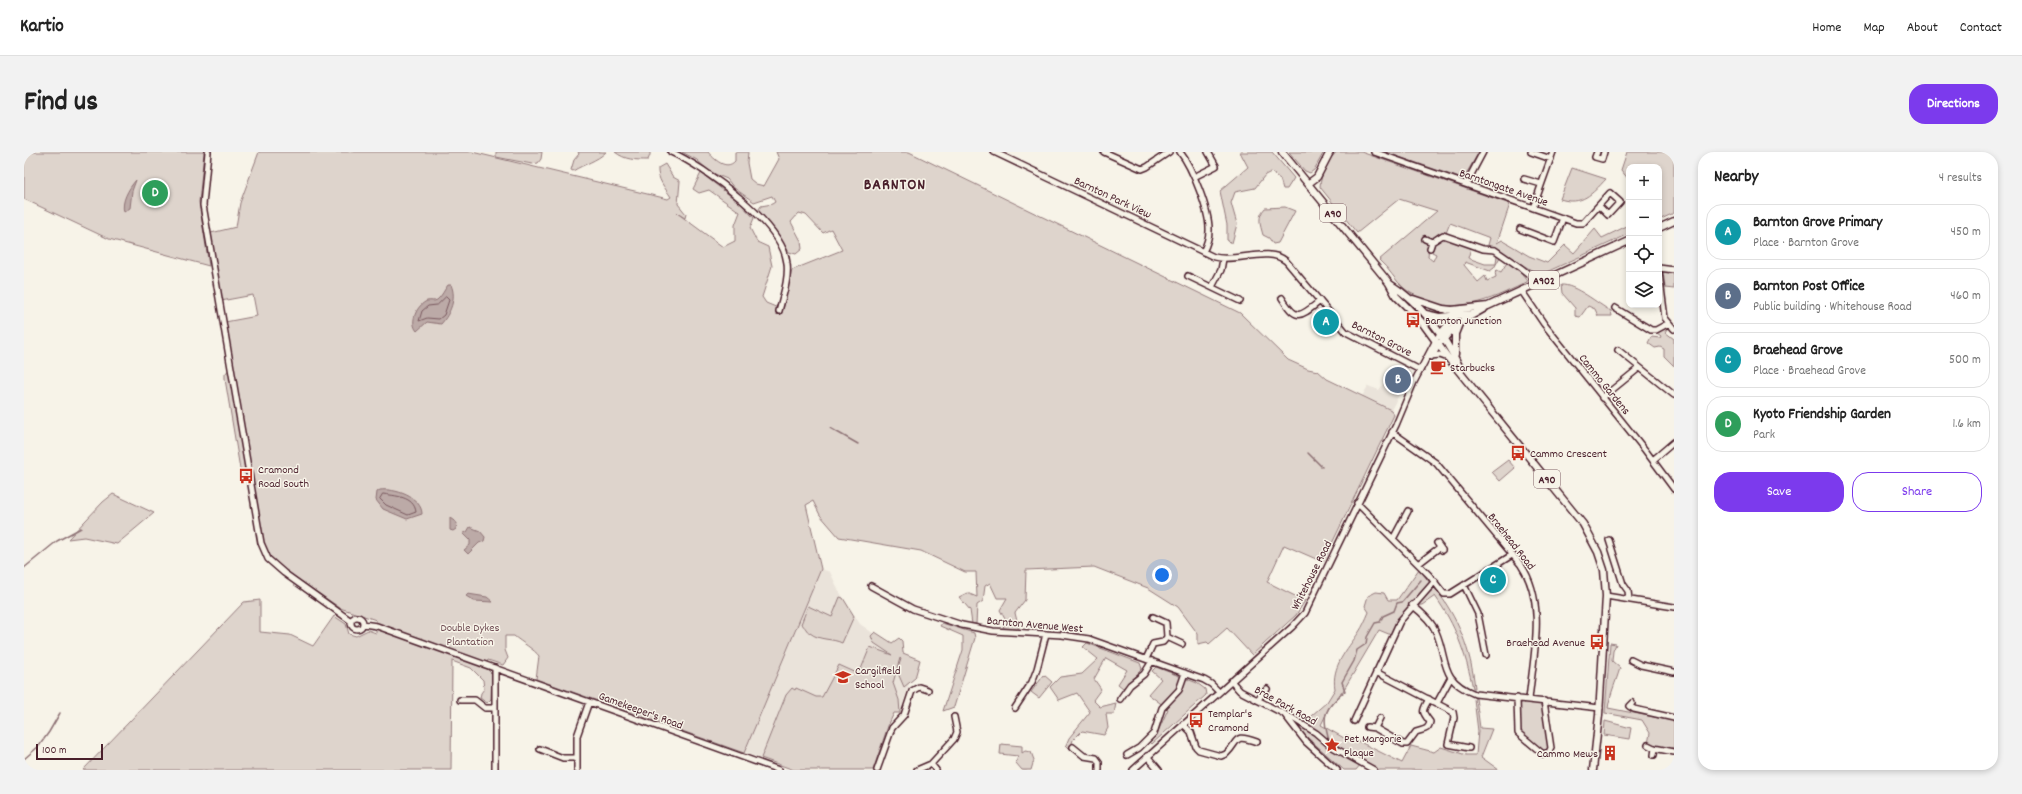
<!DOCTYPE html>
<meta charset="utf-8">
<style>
:root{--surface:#fff;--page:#f2f2f2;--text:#222;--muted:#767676;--line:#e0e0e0;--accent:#7c3aed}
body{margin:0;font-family:Dekko,sans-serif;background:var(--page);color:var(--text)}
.controls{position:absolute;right:12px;top:12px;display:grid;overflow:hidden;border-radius:8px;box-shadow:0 2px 6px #0003}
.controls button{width:36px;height:36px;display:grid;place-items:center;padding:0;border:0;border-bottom:1px solid var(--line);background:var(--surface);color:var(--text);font:20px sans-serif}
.scale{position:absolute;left:12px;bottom:10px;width:67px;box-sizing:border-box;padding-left:4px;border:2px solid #4a1f2b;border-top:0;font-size:11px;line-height:14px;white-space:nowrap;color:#4a1f2b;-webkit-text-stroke:3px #f7f3e8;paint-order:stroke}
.you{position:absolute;left:1138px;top:423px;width:14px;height:14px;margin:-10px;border:3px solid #fff;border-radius:50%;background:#1a73e8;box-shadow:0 0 0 6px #1a73e833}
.badge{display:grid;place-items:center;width:26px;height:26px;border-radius:50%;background:var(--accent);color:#fff;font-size:13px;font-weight:700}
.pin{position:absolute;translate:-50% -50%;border:2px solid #fff;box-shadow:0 1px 4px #0006}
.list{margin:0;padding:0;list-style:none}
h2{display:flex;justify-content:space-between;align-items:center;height:52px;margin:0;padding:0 16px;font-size:17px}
h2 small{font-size:13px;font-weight:400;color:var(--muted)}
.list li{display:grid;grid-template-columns:26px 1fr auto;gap:12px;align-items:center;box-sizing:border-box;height:56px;margin:0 8px 8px;padding:0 8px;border:1px solid var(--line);border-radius:16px}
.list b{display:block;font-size:15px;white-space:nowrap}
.list p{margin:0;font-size:13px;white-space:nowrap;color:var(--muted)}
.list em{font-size:13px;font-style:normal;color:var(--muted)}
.actions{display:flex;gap:8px;padding:12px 16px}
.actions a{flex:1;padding:9px 0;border:1px solid var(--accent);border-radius:16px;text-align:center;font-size:14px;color:var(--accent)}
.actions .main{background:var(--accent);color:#fff}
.icon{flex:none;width:22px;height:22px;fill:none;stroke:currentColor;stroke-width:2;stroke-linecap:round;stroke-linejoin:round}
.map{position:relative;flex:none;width:1650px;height:618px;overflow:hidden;border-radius:16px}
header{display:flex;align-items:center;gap:24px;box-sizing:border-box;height:56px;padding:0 20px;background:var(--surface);border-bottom:1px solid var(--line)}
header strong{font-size:19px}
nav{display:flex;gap:22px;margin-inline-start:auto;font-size:14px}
.intro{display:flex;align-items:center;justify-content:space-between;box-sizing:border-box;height:96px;padding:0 24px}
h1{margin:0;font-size:28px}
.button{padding:10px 18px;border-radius:16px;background:var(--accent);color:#fff;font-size:14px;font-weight:700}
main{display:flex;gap:24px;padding:0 24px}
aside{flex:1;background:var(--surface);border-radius:16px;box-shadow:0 2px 6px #0003}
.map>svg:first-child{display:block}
</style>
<header>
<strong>Kartio</strong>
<nav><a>Home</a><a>Map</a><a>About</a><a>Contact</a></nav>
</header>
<div class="intro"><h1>Find us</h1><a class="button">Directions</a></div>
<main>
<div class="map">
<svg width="1650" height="618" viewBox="0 0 1650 618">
<rect width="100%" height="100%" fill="#f7f3e8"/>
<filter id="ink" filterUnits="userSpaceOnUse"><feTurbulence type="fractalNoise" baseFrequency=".025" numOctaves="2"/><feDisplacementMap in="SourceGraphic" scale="8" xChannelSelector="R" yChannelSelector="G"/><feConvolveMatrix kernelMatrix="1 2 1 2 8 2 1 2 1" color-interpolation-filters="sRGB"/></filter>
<g filter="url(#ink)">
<!-- built -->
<path fill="#eae3da" d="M1372 214 1377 216 1379 214 1387 220 1367 258 1338 244 1344 234 1355 238 1361 229H1364Z
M797 417 806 420 815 439 836 472 877 501 892 509 876 561H870L864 574 849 618H770L720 601Z"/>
<!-- green -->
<path fill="#ded4cc" stroke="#947a7c" d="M0 0H180L175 50 185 114 85 87 0 47Z
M235 0H448L644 47 647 45C641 36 633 27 634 16L641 12 649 25 656 29 654 52 662 62 661 66 653 61 699 95 711 89V73L716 60 685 38 675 41 669 37 677 21 717 52 730 66 726 76 733 90 744 95 748 114 738 145 742 151 759 158 768 118 818 98 807 77 799 81 782 63 775 61 767 70 777 89 778 97 772 102 765 100 752 79 735 61V57L737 54 748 52 751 50 748 44 730 50 710 36 703 27 686 20 673 8 658 0H684C690 7 702 19 711 9V0H724L723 11 726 27 732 32 740 34 755 7 752 0H885L1216 161 1264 208 1284 217 1294 219 1303 227 1367 258 1370 263 1299 410 1260 393 1243 430 1281 449 1272 463 1228 503 1203 476 1185 492 1183 490 1174 492V482L1154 455 1124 436 1070 415 1002 418 1001 448 991 461 995 477 979 476 981 467 976 458 983 446H973L966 431 961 434 959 449 953 453 952 472H948L946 458 935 445 943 441 953 445 952 420H941L897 399 815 385 796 363 789 349 782 353 797 417 720 601 512 527 515 504C511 498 497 490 490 484H481V498L484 506 479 513 464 508 461 515 468 522 467 547 463 551 456 546 457 541 460 537 459 528 447 516 428 509 427 618H59L220 450 236 448V480L266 483 289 494 310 464 322 472 325 482 332 484 344 478 352 481V468L316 456 255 414 241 401 226 323 219 321 216 317 201 227V222L208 214 201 170 233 164 229 143 197 149 187 81 212 75 216 51Z
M472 0H518L517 7 514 11 508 12 472 5Z
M554 0H582C573 9 560 12 549 19L547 18 550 8 555 2Z
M591 0H626V3L624 8C611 8 601 8 591 0Z
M1216 0H1248L1270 26 1263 37H1259L1256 27 1247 20 1241 23 1231 36 1211 40 1207 51 1213 72 1208 91 1203 88V73L1196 39 1224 15Z
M1265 0H1300L1290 18 1286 21 1281 19Z
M1313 0H1337L1486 52 1473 91 1478 88 1505 104 1523 111 1541 93 1550 101 1571 77 1578 86 1605 73V82L1516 123 1464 93 1466 86 1426 71 1422 81H1415L1404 90 1405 92 1404 105 1409 109 1412 102 1408 100 1412 89 1421 86 1447 96 1444 106 1461 112H1472L1473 103 1476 105 1470 116 1466 119 1441 110 1440 113 1454 130 1461 124 1463 129 1472 125 1471 120 1473 118 1477 120 1484 109 1493 116 1504 129C1497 134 1488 137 1480 141 1446 156 1413 161 1381 137 1371 129 1365 116 1355 108L1413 59 1375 47 1333 81 1296 35C1296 25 1304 6 1313 0Z
M1361 0H1455L1439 27Z
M1603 0H1650V61L1635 68V15H1605V28L1597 18Z
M1548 16 1582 27C1568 42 1558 54 1536 47Z
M1261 55 1271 59 1254 91 1249 92 1245 86 1239 83C1236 72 1233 65 1241 56Z
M1639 119 1650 120V137L1641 136Z
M1537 133C1551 132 1574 152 1587 159L1588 164H1574L1571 157 1564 154 1556 165 1551 164V156L1538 141Z
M1642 176 1643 177 1641 180 1650 187V214L1640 204V197L1636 195 1631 196 1624 191 1627 185 1636 186 1637 184 1633 181Z
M1484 308 1491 316 1476 329 1468 320Z
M89 342 130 361 93 392 60 385 44 387 79 350Z
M1395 417 1406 431C1390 447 1377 462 1367 483L1355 478 1319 539 1306 554 1297 573 1320 586 1322 583 1378 611 1387 594 1410 600 1417 595 1442 603H1452L1454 579 1450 547 1452 546 1456 576 1468 577 1457 605 1475 618H1350L1337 612 1332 618H1320L1275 578 1280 570 1303 550 1311 537C1307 514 1323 498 1335 480 1339 474 1342 467 1345 460L1341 454 1344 444 1352 440 1360 441 1364 448H1373Z
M1411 436C1434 466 1447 498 1451 536H1449C1441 500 1432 474 1411 444L1398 453H1395L1396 449Z
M816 445 819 446 830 464 818 491C808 486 796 489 786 481 782 479 782 475 777 472L784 454 808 465Z
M918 471 950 481 951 486 930 555 919 559 939 498V484L916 474Z
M851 480 868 491 875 486 878 489 879 501 896 508 891 526 880 535 873 519 877 507 876 506 869 531 875 548 876 561H870L864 574 849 618H770L737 606 762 543 768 536 771 538 772 536 792 545H798L815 513 835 522 846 495 868 503 850 491 847 484Z
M1063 491 1116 511 1118 517 1099 536 1094 532 1103 518 1082 506 1070 527 1077 537 1069 548 1076 555 1092 551 1090 562H1082L1084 576 1080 583 1058 579 1049 588 1046 597 1042 593 1045 586 1066 560 1053 541 1035 548 1026 535 1036 525 1058 522 1074 507 1059 495Z
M1586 491 1592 492 1589 499 1588 509 1596 516C1592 530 1586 542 1584 556L1650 569V597L1624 592 1626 581 1618 568 1581 561Z
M1132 515 1173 531 1181 537 1182 543 1128 592 1125 589 1132 584 1144 557 1124 542 1137 527 1128 519Z
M1020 523 1028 530 1015 546 1007 540Z
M1498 550 1517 552 1519 555 1524 596 1522 599 1520 600 1496 581 1495 554Z
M1581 569 1607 576 1605 587 1580 583Z
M977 592 998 594V601L1001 599 1007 600 1010 608 1007 618H998L992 611 994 604 976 602Z"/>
<!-- water -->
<path fill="#bcaaa7" stroke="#8e7275" d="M112 28 108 39 106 56 100 60C97 50 104 37 112 28Z
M424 133H427C433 146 426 162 417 172L403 170 393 179C385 170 393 153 403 149 407 148 410 150 413 148 418 144 420 138 424 133Z
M356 338C370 336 398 345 398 362L383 367 359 357 352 348 353 340Z
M426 366 433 371 432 377 429 379 426 378Z
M446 375 456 379 461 385 460 389 455 391 444 402 440 398 446 393V388L439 381 443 380Z
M444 442 463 445 469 450 450 449 442 444Z"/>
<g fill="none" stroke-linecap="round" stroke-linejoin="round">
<!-- shore -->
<path stroke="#78575d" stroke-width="1" d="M422 145 425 148 420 163 415 167 403 166 395 169 398 159 404 154 413 153Z
M359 342C371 344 390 344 392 360L384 363 362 353 356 347Z"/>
<!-- stream -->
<path stroke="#8e7275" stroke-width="1.5" d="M806 276 834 292
M1284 301 1298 315
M0 416 33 389 57 376
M1305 589C1298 562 1299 559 1321 539L1318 530 1330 509 1333 498 1342 492 1343 485 1351 471 1356 470 1359 464 1370 459 1373 451 1378 450 1397 428
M0 607 15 594 25 580 36 561"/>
<defs>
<path id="minor" d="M184 0 179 53 237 391 244 407 260 421 327 469
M647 0C681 15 759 72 763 111 765 127 759 143 755 159
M970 0 1190 105C1212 111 1245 94 1262 109L1322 180 1396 218
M1080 0 1118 17 1123 15 1145 0
M1156 0C1168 15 1186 60 1185 79 1185 87 1182 94 1179 100
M1350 0 1552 71H1559L1586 41 1596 50 1584 63 1575 54
M1507 0 1527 7
M1573 0 1571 5 1578 7 1580 0
M1170 25 1192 14 1184 0
M1500 27 1517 32
M1442 32 1459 0
M1509 56 1529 0
M1496 77 1530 90 1539 66
M1401 87 1408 90
M1406 96 1408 90 1419 83 1459 97 1471 98 1497 116 1507 124 1511 132
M1635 116 1650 118
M1635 121 1641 166 1650 177
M1164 124 1216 149
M1188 135 1197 118 1199 107
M1497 138 1520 172 1621 298 1650 337
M1258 146C1273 170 1276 165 1296 149
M1591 156 1627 178H1632L1645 171
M1594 198 1650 243
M1407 204 1416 203 1424 206
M1407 205 1415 193
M1578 246 1615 216
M1368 280 1412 311 1497 413C1523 452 1509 504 1505 548
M1629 308 1650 290
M1333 351 1405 423 1420 442H1426L1488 403
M1369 387 1384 359
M1585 388 1599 432 1604 439 1605 447
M1413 391 1418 398
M1394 412 1416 395
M1440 433 1454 462 1462 503
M847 434 889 457 938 473 969 479 1038 483 1065 487 1180 528 1187 532 1195 540
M1582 444 1650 455
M1388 453C1397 460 1408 470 1412 480 1424 508 1415 528 1451 542L1576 556
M327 471a6 6 0 1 1 12 0a6 6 0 1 1-12 0Z
M339 472 353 474 755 618
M1143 485 1158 492
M1122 507 1129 492 1139 490 1143 485 1142 471 1129 465
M1607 508 1617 513 1650 520
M1352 520 1429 560 1430 566 1424 592 1445 596
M1207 529 1216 539 1270 567 1292 581 1307 594 1350 618
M1493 546 1494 581 1519 602 1525 600 1527 596 1520 549
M1096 547 1106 533 1120 522 1128 509
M436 548H451L461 556H471
M1233 548 1243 537
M1413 551 1427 525
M1608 551 1605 554 1610 557 1650 566
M991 556 1008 530 1013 517 1022 482
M1261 563 1282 590 1313 618
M1356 566 1351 576 1379 592H1383L1392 580C1399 577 1404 579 1406 570 1397 558 1398 560 1405 547
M1330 569 1376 469 1411 429
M1159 572 1167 580 1172 595 1175 598 1197 604 1202 602C1216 589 1208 581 1233 590
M1343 575 1351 576
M1624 593 1630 596 1650 600
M1049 595 1060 604 1072 606 1075 610V618
M516 597 539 606H552
M1103 603 1115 596 1130 581 1138 556 1155 538 1161 521
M1630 603 1631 596
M1123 604 1135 618
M907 612 912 618
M471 618V516
M553 618V584L565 550
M853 618 868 576 880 563 888 539 895 535 904 538
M893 618 907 612 930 587 933 580 930 565
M1109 618 1268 475 1281 461 1372 273 1390 230 1412 188"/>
<path id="major" d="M1258 0 1365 131 1372 144 1397 169 1425 207 1546 356 1559 372 1574 400 1580 418 1582 444 1575 563 1569 618
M1285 31 1293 25 1306 0
M1635 76 1650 69
M1366 132C1398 152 1421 184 1437 218
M1389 147 1422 158
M1419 157 1428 158 1464 154 1605 89
M1402 162 1415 165 1449 162
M1430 162 1431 169 1430 175
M1415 184 1432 163
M1418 189 1433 172 1461 156
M1431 202V182L1435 172"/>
</defs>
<!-- minor casing -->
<use href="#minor" stroke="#4a1f2b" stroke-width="8"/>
<!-- major casing -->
<use href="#major" stroke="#4a1f2b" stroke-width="9"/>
<!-- minor -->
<use href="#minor" stroke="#f7f3e8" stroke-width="5"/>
<!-- major -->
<use href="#major" stroke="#f7f3e8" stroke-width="6"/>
</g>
</g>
<!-- icons -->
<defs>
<symbol id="bus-bare" viewBox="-9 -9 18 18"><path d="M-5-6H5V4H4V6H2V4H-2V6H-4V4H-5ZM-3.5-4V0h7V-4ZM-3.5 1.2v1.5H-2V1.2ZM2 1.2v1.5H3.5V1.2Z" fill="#c8321e" stroke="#f7f3e8" stroke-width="2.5" paint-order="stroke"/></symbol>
<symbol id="cafe-bare" viewBox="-9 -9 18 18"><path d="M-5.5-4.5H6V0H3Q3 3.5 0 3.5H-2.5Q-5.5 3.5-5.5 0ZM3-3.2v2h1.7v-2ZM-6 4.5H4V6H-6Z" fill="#c8321e" stroke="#f7f3e8" stroke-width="2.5" paint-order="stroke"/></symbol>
<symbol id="school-bare" viewBox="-9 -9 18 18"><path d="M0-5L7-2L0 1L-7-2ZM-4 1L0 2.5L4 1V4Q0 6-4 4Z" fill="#c8321e" stroke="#f7f3e8" stroke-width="2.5" paint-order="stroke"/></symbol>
<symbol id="sight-bare" viewBox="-9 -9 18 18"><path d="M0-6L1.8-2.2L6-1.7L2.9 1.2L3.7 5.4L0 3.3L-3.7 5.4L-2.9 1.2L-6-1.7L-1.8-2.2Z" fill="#c8321e" stroke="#f7f3e8" stroke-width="2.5" paint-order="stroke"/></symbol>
<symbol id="building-bare" viewBox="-9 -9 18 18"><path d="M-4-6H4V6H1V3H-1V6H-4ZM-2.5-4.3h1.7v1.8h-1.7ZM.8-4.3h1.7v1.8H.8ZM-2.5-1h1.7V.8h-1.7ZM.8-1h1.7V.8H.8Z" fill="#c8321e" stroke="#f7f3e8" stroke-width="2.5" paint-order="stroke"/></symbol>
</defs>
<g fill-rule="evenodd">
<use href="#bus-bare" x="1378" y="157" width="22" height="22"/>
<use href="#cafe-bare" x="1403" y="204" width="22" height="22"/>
<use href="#bus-bare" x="1483" y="290" width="22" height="22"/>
<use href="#bus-bare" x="211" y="313" width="22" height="22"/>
<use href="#bus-bare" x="1562" y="479" width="22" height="22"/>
<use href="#school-bare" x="808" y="514" width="22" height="22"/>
<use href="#bus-bare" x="1161" y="557" width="22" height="22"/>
<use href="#sight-bare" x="1297" y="582" width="22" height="22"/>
<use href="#building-bare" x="1575" y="590" width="22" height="22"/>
</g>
<g text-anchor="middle" stroke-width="3" stroke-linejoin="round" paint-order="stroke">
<!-- shield labels -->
<g fill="#f7f3e8" stroke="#7e5f64" stroke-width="1">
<rect x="1296" y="52" width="26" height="18" rx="3"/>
<rect x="1505" y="119" width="30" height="18" rx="3"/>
<rect x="1510" y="318" width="26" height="18" rx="3"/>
</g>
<g font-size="11" font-weight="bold" fill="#4a1f2b">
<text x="1309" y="65">A90</text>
<text x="1520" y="132">A902</text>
<text x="1523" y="331">A90</text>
</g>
<!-- street labels -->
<g font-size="12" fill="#4a1f2b" stroke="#f7f3e8">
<text transform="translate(1480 35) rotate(19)" y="4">Barntongate Avenue</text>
<text transform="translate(1089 45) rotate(25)" y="4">Barnton Park View</text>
<text transform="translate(1358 186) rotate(27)" y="4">Barnton Grove</text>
<text transform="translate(1581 232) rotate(51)" y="4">Cammo Gardens</text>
<text transform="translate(1488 389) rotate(52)" y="4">Braehead Road</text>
<text transform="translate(1287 423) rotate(-63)" y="4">Whitehouse Road</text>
<text transform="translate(1011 472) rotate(5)" y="4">Barnton Avenue West</text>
<text transform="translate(1262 553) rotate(29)" y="4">Brae Park Road</text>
<text transform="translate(617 558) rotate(20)" y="4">Gamekeeper's Road</text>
</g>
<!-- poi labels -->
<g font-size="12" fill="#4a1f2b" stroke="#f7f3e8" text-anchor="start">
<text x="1401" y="172">Barnton Junction</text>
<text x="1426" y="219">Starbucks</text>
<text x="1506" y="305">Cammo Crescent</text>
<text x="234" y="321">Cramond<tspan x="234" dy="14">Road South</tspan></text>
<text x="1561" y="494" text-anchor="end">Braehead Avenue</text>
<text x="831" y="522">Cargilfield<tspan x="831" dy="14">School</tspan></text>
<text x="1184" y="565">Templar's<tspan x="1184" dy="14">Cramond</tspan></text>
<text x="1320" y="590">Pet Margorie<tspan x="1320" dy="14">Plaque</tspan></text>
<text x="1574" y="605" text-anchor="end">Cammo Mews</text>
</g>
<!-- park labels -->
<g font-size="12" fill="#6f4c53" stroke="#f7f3e8">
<text x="446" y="479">Double Dykes<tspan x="446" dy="14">Plantation</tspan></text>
</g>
<!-- district labels -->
<g font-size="16" font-weight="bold" letter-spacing="1" fill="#4a1f2b" stroke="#f7f3e8">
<text x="871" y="37">BARNTON</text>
</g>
</g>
</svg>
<div class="controls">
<button>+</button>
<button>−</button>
<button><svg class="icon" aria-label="locate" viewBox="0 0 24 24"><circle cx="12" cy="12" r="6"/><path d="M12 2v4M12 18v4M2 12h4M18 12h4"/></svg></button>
<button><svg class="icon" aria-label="layers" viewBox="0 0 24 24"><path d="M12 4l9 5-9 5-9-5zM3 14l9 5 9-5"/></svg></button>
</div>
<div class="scale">100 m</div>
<div class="you"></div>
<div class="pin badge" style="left:1302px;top:170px;background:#0f9aa8">A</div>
<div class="pin badge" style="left:1374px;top:228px;background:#5c6f8a">B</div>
<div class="pin badge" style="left:1469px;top:428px;background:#0f9aa8">C</div>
<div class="pin badge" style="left:131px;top:41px;background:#2e9e5b">D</div>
</div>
<aside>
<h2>Nearby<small>4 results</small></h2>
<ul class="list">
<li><span class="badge" style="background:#0f9aa8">A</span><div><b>Barnton Grove Primary</b><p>Place · Barnton Grove</p></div><em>450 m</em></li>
<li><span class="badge" style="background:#5c6f8a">B</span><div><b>Barnton Post Office</b><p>Public building · Whitehouse Road</p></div><em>460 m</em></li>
<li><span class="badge" style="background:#0f9aa8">C</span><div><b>Braehead Grove</b><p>Place · Braehead Grove</p></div><em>500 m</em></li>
<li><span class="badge" style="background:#2e9e5b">D</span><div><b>Kyoto Friendship Garden</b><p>Park</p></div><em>1.6 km</em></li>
</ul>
<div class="actions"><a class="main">Save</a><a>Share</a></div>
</aside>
</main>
